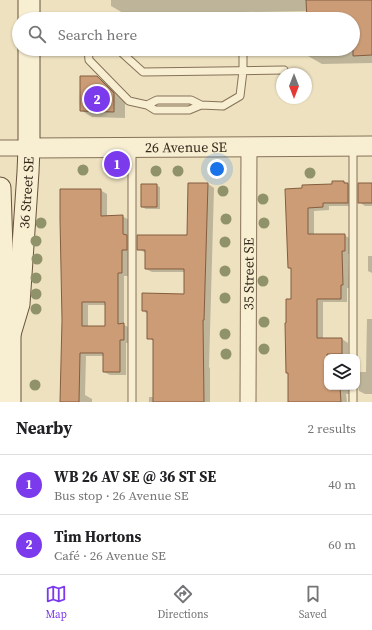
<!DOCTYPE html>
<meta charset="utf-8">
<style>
:root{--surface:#fff;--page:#f2f2f2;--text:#202124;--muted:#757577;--line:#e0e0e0;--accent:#7c3aed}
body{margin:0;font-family:"Source Serif 4",serif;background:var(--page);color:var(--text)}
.controls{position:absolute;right:12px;bottom:12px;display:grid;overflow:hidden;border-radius:8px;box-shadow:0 1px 3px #0004}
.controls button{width:36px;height:36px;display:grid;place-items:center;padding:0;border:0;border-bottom:1px solid var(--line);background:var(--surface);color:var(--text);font:20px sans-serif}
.compass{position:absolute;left:276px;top:68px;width:36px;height:36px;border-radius:50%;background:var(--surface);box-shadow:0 1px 3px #0004;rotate:180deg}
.you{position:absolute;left:217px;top:169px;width:14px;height:14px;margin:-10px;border:3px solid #fff;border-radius:50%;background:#1a73e8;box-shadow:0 0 0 6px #1a73e833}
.badge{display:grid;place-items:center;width:26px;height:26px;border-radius:50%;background:var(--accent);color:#fff;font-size:13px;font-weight:700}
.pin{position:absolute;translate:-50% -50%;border:2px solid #fff;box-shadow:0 1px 4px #0006}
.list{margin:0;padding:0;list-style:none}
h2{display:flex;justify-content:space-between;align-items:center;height:52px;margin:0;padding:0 16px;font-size:17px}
h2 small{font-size:13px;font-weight:400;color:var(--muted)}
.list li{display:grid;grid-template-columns:26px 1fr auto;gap:12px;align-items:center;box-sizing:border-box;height:60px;padding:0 16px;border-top:1px solid var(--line)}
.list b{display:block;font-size:15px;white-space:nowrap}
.list p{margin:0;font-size:13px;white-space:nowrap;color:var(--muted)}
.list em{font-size:13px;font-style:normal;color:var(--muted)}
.icon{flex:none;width:22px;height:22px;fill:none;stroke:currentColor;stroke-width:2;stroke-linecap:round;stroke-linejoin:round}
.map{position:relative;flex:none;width:372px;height:402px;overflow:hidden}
.search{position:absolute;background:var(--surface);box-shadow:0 1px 3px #0004;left:12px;right:12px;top:12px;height:44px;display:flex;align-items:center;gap:10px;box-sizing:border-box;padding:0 14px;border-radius:22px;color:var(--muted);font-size:15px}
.sheet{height:172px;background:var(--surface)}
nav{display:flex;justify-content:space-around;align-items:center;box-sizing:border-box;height:56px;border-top:1px solid var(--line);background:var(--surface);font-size:11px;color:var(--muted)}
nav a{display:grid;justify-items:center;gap:2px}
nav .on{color:var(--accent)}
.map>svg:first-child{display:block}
</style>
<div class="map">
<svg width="372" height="402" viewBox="0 0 372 402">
<rect width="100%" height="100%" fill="#ede1c0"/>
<!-- shadow -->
<path fill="#0003" fill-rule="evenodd" d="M111 0H372V63L322 64 308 56V49H353V19H308V11L125 14 111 6Z
M97 77 108 83 125 100V118L92 117 81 110Z
M334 182H344L354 187V206H329V210L314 211V235H344L351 239V254H348L349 288H347V302H323V339H342L348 343V357H327V387H356L354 394H346L347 402H289V374L287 373 292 300V270L288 267 286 190 334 185Z
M208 184 214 188 209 367 210 368V402H149V397H154V341L148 338V314L143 311 185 295V272H152L146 269V253L138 249 188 236Z
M372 184V206H365L359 202Z
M156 185 160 187V209H146L142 207Z
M100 190 107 194V217L122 216 129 220 133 253H128V276H124V325L130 328V343H126V375H110L104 372V356H86L85 395 92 399V402H61ZM88 305H106V327H88Z
M368 256H372V273L368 271Z
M367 319H372V394H365L359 391 358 385 357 386V372H366Z"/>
<!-- building -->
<path fill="#cb9c76" stroke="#845d3e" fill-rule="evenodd" d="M306 0H372V55L353 56V19H307Z
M80 76H97L114 93V112L80 111Z
M332 181H344V183H348V203H323V207L308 208V234H345V251H342L343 285H341V299H317V338H342V354H327V387H340L341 402H288V373H286L285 323H286V299H291V268H288L285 189 302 188V185L332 184Z
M188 183H208L204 320H203L204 402H153V339H147V311H142V293L184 294V269H145V250H137V235H187Z
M358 183H372V203H358Z
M141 184H157V207H141Z
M60 189H101V216L123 215V234L127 235V250H122V273H118V324L124 323V340H120V372H103V353H80L79 402H60L62 320 60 219ZM82 302H105V326H82Z"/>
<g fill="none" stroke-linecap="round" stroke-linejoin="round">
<defs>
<path id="service" d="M88 49 89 60 129 101 147 105 155 110H189L201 105 223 106 240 96 243 71V49
M121 49 122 53 143 72 284 70
M147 105 157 100H191L201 105
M353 146V357
M132 148V402
M353 387V402"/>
<g id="minor">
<path d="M0 148H29"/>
<path id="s1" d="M248 402 249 147"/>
</g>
<g id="tertiary">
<path id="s2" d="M29 148 372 146"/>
</g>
<g id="secondary">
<path d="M29 0V19"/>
<path d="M0 188 4 310 10 334V402"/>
<path id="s3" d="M10 334 19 304 28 172 29 148V49"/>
</g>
</defs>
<!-- service casing -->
<use href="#service" stroke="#867258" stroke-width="9"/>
<!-- minor casing -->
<use href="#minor" stroke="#867258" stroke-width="17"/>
<!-- tertiary casing -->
<use href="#tertiary" stroke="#867258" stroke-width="21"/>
<!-- secondary casing -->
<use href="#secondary" stroke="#67533b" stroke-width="23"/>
<!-- service -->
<use href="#service" stroke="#f8eed2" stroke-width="7"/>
<!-- minor -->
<use href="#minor" stroke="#f8eed2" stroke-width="15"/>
<!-- tertiary -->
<use href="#tertiary" stroke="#f8eed2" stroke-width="19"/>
<!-- secondary -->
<use href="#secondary" stroke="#f8eed2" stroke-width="21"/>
</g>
<!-- trees -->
<g fill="#90926a">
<circle cx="83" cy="170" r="5.5"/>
<circle cx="112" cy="171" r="5.5"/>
<circle cx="156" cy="171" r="5.5"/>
<circle cx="178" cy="171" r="5.5"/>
<circle cx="310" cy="173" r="5.5"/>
<circle cx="223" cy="191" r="5.5"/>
<circle cx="263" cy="199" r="5.5"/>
<circle cx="226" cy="219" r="5.5"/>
<circle cx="41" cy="223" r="5.5"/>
<circle cx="264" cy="223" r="5.5"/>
<circle cx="36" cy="241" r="5.5"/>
<circle cx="225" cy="242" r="5.5"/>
<circle cx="37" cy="259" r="5.5"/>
<circle cx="225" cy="271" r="5.5"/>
<circle cx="36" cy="278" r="5.5"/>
<circle cx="263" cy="281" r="5.5"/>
<circle cx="36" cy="294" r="5.5"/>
<circle cx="225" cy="298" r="5.5"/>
<circle cx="36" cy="309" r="5.5"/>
<circle cx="264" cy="322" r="5.5"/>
<circle cx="225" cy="334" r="5.5"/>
<circle cx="264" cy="349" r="5.5"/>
<circle cx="226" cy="354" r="5.5"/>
<circle cx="35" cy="385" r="5.5"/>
</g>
<g text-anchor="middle" stroke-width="3.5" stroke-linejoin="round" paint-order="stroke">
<!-- street labels -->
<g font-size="14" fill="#35291c" stroke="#f5ebcf">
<text dy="5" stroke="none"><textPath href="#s2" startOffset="157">26 Avenue SE</textPath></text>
<text dy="5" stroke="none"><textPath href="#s3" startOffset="143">36 Street SE</textPath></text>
<text dy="5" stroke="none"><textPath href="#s1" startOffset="128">35 Street SE</textPath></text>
</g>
</g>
</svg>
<div class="controls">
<button><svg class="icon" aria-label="layers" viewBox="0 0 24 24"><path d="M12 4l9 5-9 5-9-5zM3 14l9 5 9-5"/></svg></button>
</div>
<svg class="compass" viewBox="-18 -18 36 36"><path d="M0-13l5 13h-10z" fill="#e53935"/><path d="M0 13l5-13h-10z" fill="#757577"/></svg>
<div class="you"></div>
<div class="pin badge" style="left:117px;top:164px">1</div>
<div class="pin badge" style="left:97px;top:99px">2</div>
<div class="search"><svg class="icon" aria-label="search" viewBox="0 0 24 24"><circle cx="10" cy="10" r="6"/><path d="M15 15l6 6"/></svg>Search here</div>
</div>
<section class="sheet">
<h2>Nearby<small>2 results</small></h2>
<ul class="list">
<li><span class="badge">1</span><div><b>WB 26 AV SE @ 36 ST SE</b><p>Bus stop · 26 Avenue SE</p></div><em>40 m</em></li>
<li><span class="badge">2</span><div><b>Tim Hortons</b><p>Café · 26 Avenue SE</p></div><em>60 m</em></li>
</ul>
</section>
<nav>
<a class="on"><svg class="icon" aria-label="map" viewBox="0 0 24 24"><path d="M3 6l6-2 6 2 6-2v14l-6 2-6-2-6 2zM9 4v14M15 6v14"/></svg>Map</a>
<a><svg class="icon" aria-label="directions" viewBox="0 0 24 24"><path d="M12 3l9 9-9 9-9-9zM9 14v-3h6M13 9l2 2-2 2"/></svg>Directions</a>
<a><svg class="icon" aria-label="saved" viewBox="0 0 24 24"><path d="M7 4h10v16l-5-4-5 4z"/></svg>Saved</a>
</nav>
